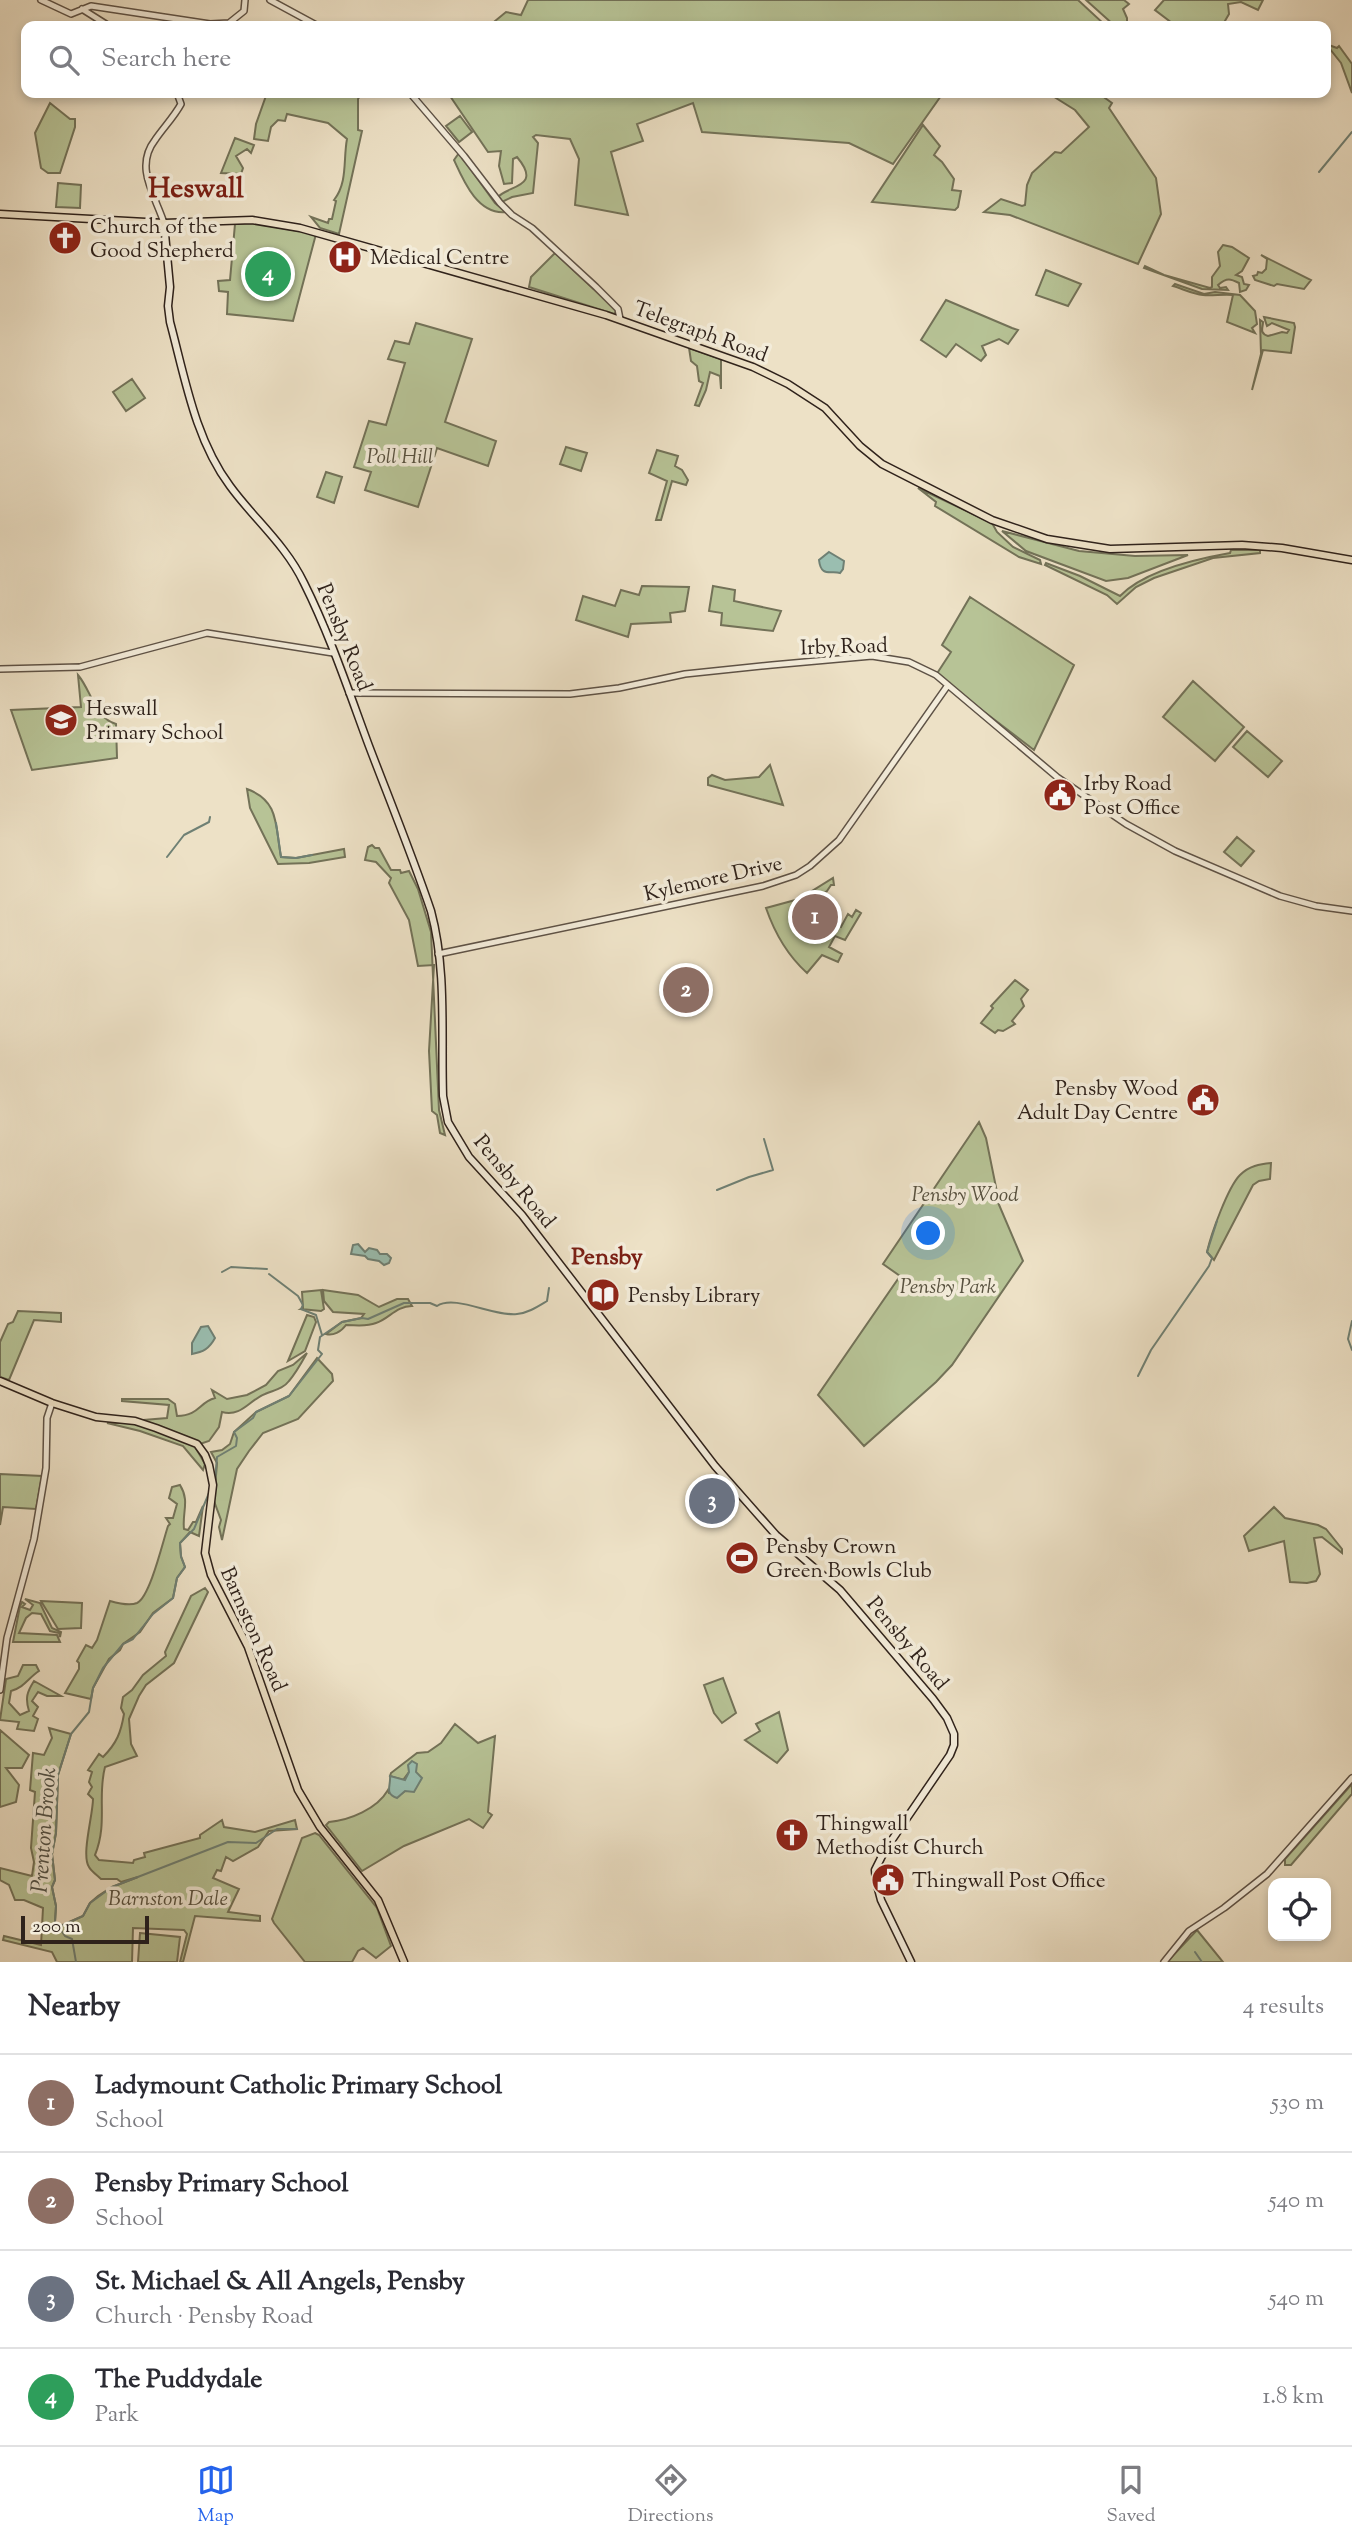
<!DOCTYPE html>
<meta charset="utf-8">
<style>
:root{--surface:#fff;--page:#f7f7f7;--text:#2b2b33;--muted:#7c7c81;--line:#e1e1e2;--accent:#2563eb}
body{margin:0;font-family:"Sorts Mill Goudy",serif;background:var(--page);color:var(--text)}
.controls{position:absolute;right:21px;bottom:21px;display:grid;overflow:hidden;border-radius:14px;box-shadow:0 4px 10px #0003}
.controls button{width:63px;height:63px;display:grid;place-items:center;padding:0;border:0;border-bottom:2px solid var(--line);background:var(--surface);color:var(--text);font:35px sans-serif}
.scale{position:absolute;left:21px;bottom:18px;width:128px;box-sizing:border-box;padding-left:7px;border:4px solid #2f221b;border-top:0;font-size:19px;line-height:24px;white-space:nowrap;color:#2f221b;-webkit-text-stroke:5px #f3ecda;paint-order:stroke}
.you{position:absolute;left:929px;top:1234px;width:24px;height:24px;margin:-18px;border:5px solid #fff;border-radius:50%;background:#1a73e8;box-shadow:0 0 0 10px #1a73e833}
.badge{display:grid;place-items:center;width:46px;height:46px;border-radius:50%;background:var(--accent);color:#fff;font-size:23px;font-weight:700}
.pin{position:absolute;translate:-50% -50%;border:4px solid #fff;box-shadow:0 2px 7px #0006}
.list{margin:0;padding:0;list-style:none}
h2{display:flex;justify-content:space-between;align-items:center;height:91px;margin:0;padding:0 28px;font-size:30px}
h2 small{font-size:23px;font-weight:400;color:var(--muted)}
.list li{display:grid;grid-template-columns:46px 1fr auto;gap:21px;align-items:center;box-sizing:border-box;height:98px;padding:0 28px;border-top:2px solid var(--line)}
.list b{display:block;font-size:26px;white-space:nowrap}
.list p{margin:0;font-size:23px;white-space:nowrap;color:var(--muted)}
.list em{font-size:23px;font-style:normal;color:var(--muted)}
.icon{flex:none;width:38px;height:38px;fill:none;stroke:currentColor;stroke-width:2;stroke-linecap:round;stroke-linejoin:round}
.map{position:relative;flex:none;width:1352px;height:1962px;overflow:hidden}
.search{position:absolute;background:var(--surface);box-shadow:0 4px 10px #0003;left:21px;right:21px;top:21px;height:77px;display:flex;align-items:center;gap:18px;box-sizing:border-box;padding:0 24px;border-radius:14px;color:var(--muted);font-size:26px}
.sheet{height:483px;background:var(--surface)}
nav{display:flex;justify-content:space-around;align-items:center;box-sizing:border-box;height:98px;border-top:2px solid var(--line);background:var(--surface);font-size:19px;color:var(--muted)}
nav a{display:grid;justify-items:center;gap:4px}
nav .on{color:var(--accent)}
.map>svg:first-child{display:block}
</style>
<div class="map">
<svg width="1352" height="1962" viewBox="0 0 1352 1962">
<rect width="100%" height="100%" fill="#ede1c6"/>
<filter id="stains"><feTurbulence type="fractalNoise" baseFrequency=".00286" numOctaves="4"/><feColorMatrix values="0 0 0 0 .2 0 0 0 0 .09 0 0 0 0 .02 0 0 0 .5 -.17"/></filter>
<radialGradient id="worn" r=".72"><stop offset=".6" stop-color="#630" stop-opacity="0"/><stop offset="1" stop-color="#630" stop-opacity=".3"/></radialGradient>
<!-- green -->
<path fill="#b7c396" stroke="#737258" stroke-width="2" d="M528 0H1078L1104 24 1101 26H489L506 12 521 15Z
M1086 0H1124L1129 4 1123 9 1127 18V23H1130L1129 26H1115Z
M1164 0H1263L1258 10 1241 2 1228 4 1229 14 1222 26H1176L1155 10Z
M1326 44 1337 48 1339 46 1352 64V93L1341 63Z
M267 93H362L358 99V130L362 131 339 234 320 228 311 217 328 223 329 219H332L336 201 334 200C348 182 343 160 347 139L328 123 287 114 285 121 278 120 271 127 268 141 254 139 256 124Z
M448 93H943L893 164 849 143 702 132 693 103 637 124 643 141 611 152 628 215 575 205 579 159 570 139 536 135 533 137 538 143 533 193 512 197 502 202 498 197C508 185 543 188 517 157L513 159 512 183 504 184 499 166 501 151 488 152Z
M1048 93H1098L1112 103 1109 108 1156 178 1161 214 1138 264 1010 215 984 212 1001 199 1022 206 1025 205 1027 185 1032 173 1055 152 1061 153 1089 127 1075 110Z
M50 103 70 119H75V127L60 173H48L41 168 35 133Z
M460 116 472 132 459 142 446 126Z
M923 125 940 146 934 155 942 162 954 179 952 190 961 191 958 207 955 210 872 202Z
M235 138 254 145 251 153 247 149 236 156 243 168 241 174 221 173Z
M459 153 495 203 506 212C478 215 464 182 454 160Z
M58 183 81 185 80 208 56 207Z
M253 223 316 234 293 321 227 314 228 292 219 291 218 281 230 280 235 224Z
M1223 245 1232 247 1249 258 1242 271 1236 275 1242 277 1244 284 1249 285 1246 290 1240 292 1239 283C1231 279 1227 277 1218 285L1220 288 1226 287 1228 290 1202 289 1144 268 1145 266 1164 275 1210 288 1212 287V277L1220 266 1218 252Z
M555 253 615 309 616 312 614 314 529 287 531 277Z
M1261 255 1311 280 1304 289 1277 284 1274 286 1255 280 1253 276 1257 275 1258 272 1262 273 1266 269 1267 259Z
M1046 270 1081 284 1068 306 1036 295Z
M1175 284 1204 294 1215 292 1240 295 1255 311 1257 324 1252 328 1255 333 1227 322 1233 295C1223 294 1212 296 1203 295 1193 294 1183 289 1173 286Z
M946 300 1012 328 1018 330 1008 344 999 339 982 346 986 355 981 361 956 344 946 357 921 340Z
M1264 317 1294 323 1295 327 1291 353 1263 350 1252 390 1261 354 1260 320 1263 322C1263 328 1259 333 1268 336L1282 332 1287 333 1289 330 1272 323 1267 326Z
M416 323 472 339 445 422 496 441 488 466 437 448 418 507 365 490 371 472 354 467 369 421 386 425 405 363 388 359 395 341 409 344Z
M689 348 721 359V389L720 376 710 372 706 390 699 406 695 405 703 383 699 381 697 366 691 361Z
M132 379 145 398 126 411 113 392Z
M566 447 587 453 581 471 560 464Z
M657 450 678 456 675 466 682 470 688 480 686 485 672 481 661 520H656L667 481 649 473Z
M326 472 342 477 334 503 317 497Z
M918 488 992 523 997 532 1013 547 1040 560 1041 564 1019 557 935 506 936 502Z
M1002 531 1079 551 1135 556 1188 555 1128 578 1106 581 1026 551Z
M1231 550H1260V553L1213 558 1154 578 1136 587 1117 604 1107 595 1045 565 1046 563 1080 576 1120 596C1144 571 1196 559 1230 553Z
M642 586 689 587 685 611 670 613 671 622 631 624 628 637 576 620 583 596 615 606 621 590 639 595Z
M713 586 735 590 734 601 781 611 773 631 721 625 722 613 709 611Z
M970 597 1074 665 1034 750 936 675 951 652 942 645Z
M78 675C91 690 95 718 116 724L117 758 32 770 11 710 81 707Z
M1193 681 1244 727 1215 761 1163 717Z
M1247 731 1282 761 1268 777 1233 747Z
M770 765 783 805 708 785V778L712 775 725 780 759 777Z
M247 789C280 801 275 826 281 857L296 858 344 849 345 857 309 863 278 864 250 808Z
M1237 837 1254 851 1241 866 1224 852Z
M372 845 375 848H379L391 870H400L401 873 409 871 418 889 431 932 439 1110 445 1135 440 1133 437 1115 432 1111 429 1051 434 965 418 966 409 920 389 883 391 878 376 862 365 860 368 847Z
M833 878 834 885H831L827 891 814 899 811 898 805 909 841 927 848 914 852 917 856 910 861 913 845 940 835 936 829 947 842 954 838 962 822 955 807 973C787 955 775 934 766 908L799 899Z
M1015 980 1028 990 1021 999 1024 1006 1012 1021 1015 1024 1003 1031 998 1030 995 1033 981 1023 993 1008 991 1006Z
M979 1122 986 1138 997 1192 994 1193 1023 1261 952 1365 936 1382 864 1446 818 1395 900 1276 883 1264Z
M1271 1163 1270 1179 1259 1181 1253 1185 1214 1260 1207 1252C1211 1234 1228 1187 1240 1175 1249 1166 1260 1164 1271 1163Z
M321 1290 324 1309 321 1311 301 1309 303 1308 302 1292Z
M323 1290 358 1295 379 1307 397 1299H408L412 1306C396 1306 389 1319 376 1323 366 1327 356 1325 346 1325 341 1332 333 1336 326 1334L342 1322 361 1318 364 1314 333 1312 324 1301Z
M18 1311 61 1313V1322L34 1320 9 1380 0 1377V1342L8 1324 13 1322Z
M307 1315 314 1317 316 1322 305 1351 288 1361Z
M307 1353C302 1362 296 1373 289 1381 283 1389 274 1390 265 1394 249 1400 242 1417 222 1412L219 1427 209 1441 200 1444 143 1420 167 1418 169 1405 122 1401V1399H168L175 1404 177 1416C200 1415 198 1403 215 1398L212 1390 227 1399 247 1395 266 1385 278 1371 293 1365Z
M317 1358 332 1374 333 1381 298 1419 263 1433 249 1451 237 1469 222 1540 219 1527 221 1520 214 1501 217 1463 211 1452 222 1450 230 1444 234 1432 256 1412 289 1396Z
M107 1423H135L194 1445 205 1464 203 1470 183 1446 140 1431Z
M0 1474 42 1476 36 1509 3 1507 0 1525Z
M180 1485C190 1501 182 1512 184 1529L188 1530 193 1522H196L203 1506 199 1536 190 1532 180 1543 181 1556 185 1567 177 1578 173 1598 153 1613 140 1632 123 1644 120 1650 109 1659 93 1688 91 1699 65 1693 79 1669V1663L77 1661 86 1645 92 1648 97 1640 110 1601C117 1603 130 1606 137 1603 150 1597 163 1541 168 1526L170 1524 166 1518H173L177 1504 169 1498 172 1487Z
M1274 1507 1285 1518 1318 1525 1326 1529 1342 1549V1553L1322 1537 1314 1538 1320 1574 1316 1581 1307 1583 1290 1582 1284 1541 1249 1551 1244 1536Z
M750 1545 754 1568 735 1571 730 1548Z
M205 1588 208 1592 174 1663 146 1685 139 1696 129 1719 131 1744 137 1756 105 1767C97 1797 108 1823 95 1855L99 1860 133 1863 134 1860 145 1857 144 1853 200 1838V1835L222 1820 224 1827 255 1832 295 1820 297 1829 269 1831 258 1847 233 1861 226 1857 221 1871 217 1870 213 1878 239 1889 228 1912 260 1916V1921L195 1916 183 1962H180L187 1934 184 1930 133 1928 132 1962H57L52 1952 3 1940 4 1936 41 1945 43 1908 24 1900H15L9 1885 0 1880V1868L32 1876 34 1862 31 1848 35 1792 30 1790 33 1753 44 1755 52 1738 49 1728 71 1734 58 1775 56 1833 52 1854 55 1880 52 1887 56 1906 55 1922 60 1926 83 1916 90 1903 98 1896 112 1887 138 1877 121 1882 117 1879H101C98 1876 91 1871 89 1867 81 1855 93 1815 93 1799L88 1794 92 1787 89 1782 92 1772 88 1770 99 1754 103 1757C117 1743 121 1732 124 1714L121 1708 123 1697 132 1690 143 1675 166 1656 165 1652 191 1596Z
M25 1599 40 1603 52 1628 61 1632 60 1637 59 1633 50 1631 41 1614 32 1613 26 1618 19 1633 57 1635 60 1642H13L20 1606 22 1602 25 1604 22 1607 30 1610 33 1605Z
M41 1601 82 1603 81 1628 58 1629Z
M23 1665H36L39 1671C28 1678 25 1687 11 1691L9 1703 20 1715 29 1711C25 1698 27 1692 34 1681L61 1696H47L38 1692 32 1701 38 1707 33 1716 38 1719 34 1731 17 1729 19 1722 0 1720 6 1679 18 1676Z
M723 1678 736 1713 722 1723 714 1713 704 1685Z
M779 1712 788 1750 777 1763 745 1740 760 1731 756 1724Z
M455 1724 478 1743 495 1736 488 1812 492 1815 483 1828 469 1819 404 1846 362 1871 326 1825 329 1822C350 1820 377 1809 388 1790L389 1793 401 1794 405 1791 409 1772 403 1780 390 1776 391 1773 417 1753 428 1752 441 1743Z
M0 1730 29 1755 22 1768H6L19 1785 16 1802 0 1807Z
M1352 1784V1794L1291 1865H1285V1859Z
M315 1833 319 1835 377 1908 391 1946 376 1958 363 1948 358 1951 352 1962H305L274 1923 272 1919 302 1838Z
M1197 1930 1223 1962H1167Z
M140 1933 180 1937 177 1962H138Z"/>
<!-- water -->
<path fill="#9abeb0" stroke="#6f8074" stroke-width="2" d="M829 552 844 561 843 569 840 573C831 570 821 578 819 560Z
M358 1244 365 1252 369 1248 377 1250 380 1254H387L391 1258 389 1263 384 1265 379 1261 368 1259 365 1256 351 1254 353 1245Z
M208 1326 215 1338C209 1349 203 1352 192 1354V1343L201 1327Z
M412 1761 417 1764 416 1772 422 1778 414 1792 405 1791 397 1798C384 1793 391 1787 390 1776L405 1780 409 1772 408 1765Z"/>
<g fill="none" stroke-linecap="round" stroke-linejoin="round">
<!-- stream -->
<path stroke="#6f8074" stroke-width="2" d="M1319 172 1352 132
M276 823 281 857 296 858 312 855
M167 857 184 835 209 822 210 817
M717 1190 749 1177 773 1170 764 1139
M222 1272 231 1267 267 1269
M269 1274 298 1296 303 1305 301 1309 316 1315 322 1335
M1352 1321 1348 1339 1352 1350
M1138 1376 1151 1350 1209 1266 1212 1258 1207 1252 1217 1221
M215 1481 217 1457 236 1446 237 1438 234 1432 253 1418 256 1412 289 1396 322 1354 318 1350 320 1337 342 1322 362 1318 368 1319 404 1303H430L437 1306C455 1294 494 1317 517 1314 528 1313 537 1307 547 1301L549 1288
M61 1926 83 1916 90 1903 112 1887 228 1842 256 1843 277 1829H297
M1195 1952 1202 1962
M76 1962 72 1939 65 1936 55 1922 56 1906 52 1887 55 1880 52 1854 56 1833 58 1775 71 1734 89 1712 93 1688 103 1668 123 1644 133 1639 153 1614 173 1598 177 1578 185 1567 181 1557 180 1543 194 1529 209 1493"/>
<defs>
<path id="tertiary" d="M41 0 71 14 91 6 210 24 229 23 244 11 245 0
M270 0 318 26
M82 9 109 26
M410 93 464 156 500 203 512 215 532 228 596 287 618 309 620 319
M164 223C155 195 134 167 155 140 163 128 174 117 181 104L177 93
M0 669 80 667 207 633 333 653
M349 693 570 694 619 688 685 674 772 665 872 656 909 662 936 675 1057 777 1126 824 1175 851 1280 896 1316 906 1352 911
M438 954 763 886 796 875 810 866 839 840 948 685
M0 1690 7 1638 34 1539 46 1468 47 1418 52 1403
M1164 1962 1189 1931 1224 1908 1267 1874 1352 1778"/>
<path id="secondary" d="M164 223 170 287 168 306 170 322C185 378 195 439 230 486 254 519 286 545 304 583 330 635 349 692 369 746 390 801 412 855 431 911 447 971 441 1034 443 1096L448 1122 469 1157 522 1215 715 1466 776 1535 840 1590 933 1699 947 1718 954 1734V1745L950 1755 885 1850 875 1870 876 1881 881 1900 911 1962"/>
<path id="primary" d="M0 214 164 223 252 220 300 228 606 315 753 367 788 384 825 408 860 446 882 464 992 520 1047 539 1110 549 1242 545 1282 548 1352 560
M0 1381 52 1403 96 1417 135 1421 156 1428 197 1444 205 1455 209 1465 213 1485 205 1553 211 1575 248 1647 298 1790 320 1827 378 1900 404 1962"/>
</defs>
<!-- tertiary casing -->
<use href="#tertiary" stroke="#5e5246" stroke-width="8"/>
<!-- secondary casing -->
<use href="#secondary" stroke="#2f221b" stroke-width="9"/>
<!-- primary casing -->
<use href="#primary" stroke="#2f221b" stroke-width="9"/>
<!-- tertiary -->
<use href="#tertiary" stroke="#f3ecda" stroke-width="5"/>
<!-- secondary -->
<use href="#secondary" stroke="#f3ecda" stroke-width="6"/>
<!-- primary -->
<use href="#primary" stroke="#ede1c6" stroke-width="6"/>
</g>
<!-- icons -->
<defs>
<symbol id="church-disc" viewBox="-11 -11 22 22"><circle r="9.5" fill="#8f2418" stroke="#f3ecda"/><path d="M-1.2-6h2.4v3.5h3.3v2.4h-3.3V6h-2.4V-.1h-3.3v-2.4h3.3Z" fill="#fff"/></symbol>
<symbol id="hospital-disc" viewBox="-11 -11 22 22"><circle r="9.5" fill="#8f2418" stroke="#f3ecda"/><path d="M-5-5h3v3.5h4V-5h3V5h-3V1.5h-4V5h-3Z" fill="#fff"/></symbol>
<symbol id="school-disc" viewBox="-11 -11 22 22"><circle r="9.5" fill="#8f2418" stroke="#f3ecda"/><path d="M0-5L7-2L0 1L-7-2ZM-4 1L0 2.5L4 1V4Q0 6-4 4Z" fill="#fff"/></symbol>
<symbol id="civic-disc" viewBox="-11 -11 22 22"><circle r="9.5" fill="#8f2418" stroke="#f3ecda"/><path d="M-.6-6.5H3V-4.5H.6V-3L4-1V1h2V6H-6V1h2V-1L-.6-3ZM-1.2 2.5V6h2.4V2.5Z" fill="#fff"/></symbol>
<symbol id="library-disc" viewBox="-11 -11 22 22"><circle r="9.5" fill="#8f2418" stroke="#f3ecda"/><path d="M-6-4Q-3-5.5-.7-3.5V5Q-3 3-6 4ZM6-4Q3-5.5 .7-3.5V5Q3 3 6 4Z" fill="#fff"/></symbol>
<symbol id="stadium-disc" viewBox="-11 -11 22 22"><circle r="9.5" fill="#8f2418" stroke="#f3ecda"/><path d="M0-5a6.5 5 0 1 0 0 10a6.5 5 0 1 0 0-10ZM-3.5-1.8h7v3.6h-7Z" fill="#fff"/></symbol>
</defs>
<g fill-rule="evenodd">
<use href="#church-disc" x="46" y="219" width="38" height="38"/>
<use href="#hospital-disc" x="326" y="238" width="38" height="38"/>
<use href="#school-disc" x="42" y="701" width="38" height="38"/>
<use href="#civic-disc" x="1041" y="776" width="38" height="38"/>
<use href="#civic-disc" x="1184" y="1081" width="38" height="38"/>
<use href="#library-disc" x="584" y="1276" width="38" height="38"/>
<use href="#stadium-disc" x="723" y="1539" width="38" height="38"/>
<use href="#church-disc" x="773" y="1816" width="38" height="38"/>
<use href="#civic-disc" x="869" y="1861" width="38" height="38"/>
</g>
<g text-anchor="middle" stroke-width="7" stroke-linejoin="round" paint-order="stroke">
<!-- poi labels -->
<g font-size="21" fill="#2f221b" stroke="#f3ecda" text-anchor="start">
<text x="90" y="233">Church of the<tspan x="90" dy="24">Good Shepherd</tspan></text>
<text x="370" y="264">Medical Centre</text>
<text x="86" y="715">Heswall<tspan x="86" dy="24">Primary School</tspan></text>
<text x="1084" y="790">Irby Road<tspan x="1084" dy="24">Post Office</tspan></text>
<text x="1178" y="1095" text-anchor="end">Pensby Wood<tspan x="1178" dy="24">Adult Day Centre</tspan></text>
<text x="628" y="1302">Pensby Library</text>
<text x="766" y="1553">Pensby Crown<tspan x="766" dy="24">Green Bowls Club</tspan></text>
<text x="816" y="1830">Thingwall<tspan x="816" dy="24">Methodist Church</tspan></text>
<text x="912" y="1887">Thingwall Post Office</text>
</g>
<!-- street labels -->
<g font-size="21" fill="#2f221b" stroke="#f3ecda">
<text transform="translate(701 331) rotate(20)" y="7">Telegraph Road</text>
<text transform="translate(345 637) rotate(68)" y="7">Pensby Road</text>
<text transform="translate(844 646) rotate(-2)" y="7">Irby Road</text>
<text transform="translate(713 878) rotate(-13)" y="7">Kylemore Drive</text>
<text transform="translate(515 1181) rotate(50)" y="7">Pensby Road</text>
<text transform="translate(254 1629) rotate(66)" y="7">Barnston Road</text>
<text transform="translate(908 1643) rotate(50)" y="7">Pensby Road</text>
</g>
<!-- park labels -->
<g font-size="21" font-style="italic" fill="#585240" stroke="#f3ecda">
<text x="400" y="463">Poll Hill</text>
<text x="965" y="1201">Pensby Wood</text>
<text x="948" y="1293">Pensby Park</text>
<text x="168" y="1905">Barnston Dale</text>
</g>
<!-- water labels -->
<g font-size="23" font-style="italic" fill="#4f5148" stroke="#f3ecda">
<text transform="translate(43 1830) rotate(-86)" y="8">Prenton Brook</text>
</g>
<!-- quarter labels -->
<g font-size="24" font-weight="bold" fill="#7a1f14" stroke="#f3ecda">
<text x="607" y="1264">Pensby</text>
</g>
<!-- district labels -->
<g font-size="28" font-weight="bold" fill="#7a1f14" stroke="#f3ecda">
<text x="196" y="197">Heswall</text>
</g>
</g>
<rect width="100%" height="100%" filter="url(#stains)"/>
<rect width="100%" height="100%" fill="url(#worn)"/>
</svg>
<div class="controls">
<button><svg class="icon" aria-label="locate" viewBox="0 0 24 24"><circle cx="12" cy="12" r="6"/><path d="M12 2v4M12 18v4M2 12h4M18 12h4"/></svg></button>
</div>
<div class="scale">200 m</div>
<div class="you"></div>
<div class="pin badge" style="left:815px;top:917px;background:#8d6e63">1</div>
<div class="pin badge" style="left:686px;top:990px;background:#8d6e63">2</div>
<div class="pin badge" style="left:712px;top:1501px;background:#6b7280">3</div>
<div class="pin badge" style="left:268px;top:274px;background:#2e9e5b">4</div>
<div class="search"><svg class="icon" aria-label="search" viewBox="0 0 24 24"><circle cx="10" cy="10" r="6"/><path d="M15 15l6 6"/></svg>Search here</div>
</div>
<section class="sheet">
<h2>Nearby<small>4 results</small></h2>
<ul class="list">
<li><span class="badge" style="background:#8d6e63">1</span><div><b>Ladymount Catholic Primary School</b><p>School</p></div><em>530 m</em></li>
<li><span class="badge" style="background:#8d6e63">2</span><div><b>Pensby Primary School</b><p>School</p></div><em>540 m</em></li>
<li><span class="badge" style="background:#6b7280">3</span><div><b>St. Michael &amp; All Angels, Pensby</b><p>Church · Pensby Road</p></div><em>540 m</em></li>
<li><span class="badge" style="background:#2e9e5b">4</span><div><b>The Puddydale</b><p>Park</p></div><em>1.8 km</em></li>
</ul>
</section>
<nav>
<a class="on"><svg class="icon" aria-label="map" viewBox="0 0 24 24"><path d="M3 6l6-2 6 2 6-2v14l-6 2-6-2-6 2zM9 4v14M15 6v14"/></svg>Map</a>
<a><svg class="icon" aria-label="directions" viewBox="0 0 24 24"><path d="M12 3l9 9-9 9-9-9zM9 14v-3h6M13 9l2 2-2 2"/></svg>Directions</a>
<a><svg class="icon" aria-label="saved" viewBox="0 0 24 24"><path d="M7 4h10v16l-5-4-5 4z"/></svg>Saved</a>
</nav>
